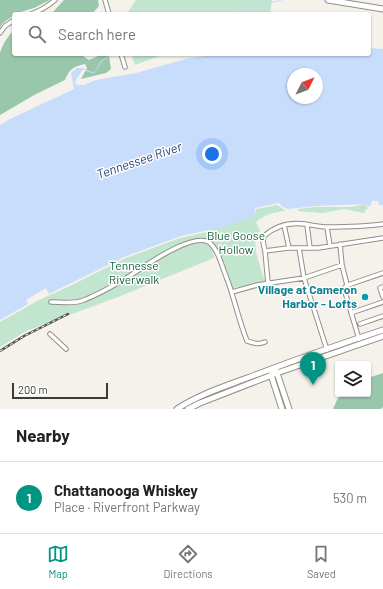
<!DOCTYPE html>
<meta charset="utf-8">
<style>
:root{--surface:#fff;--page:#f6f6f6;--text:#222;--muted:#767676;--line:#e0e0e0;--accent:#009482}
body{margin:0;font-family:Barlow,sans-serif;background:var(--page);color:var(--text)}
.controls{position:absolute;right:12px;bottom:12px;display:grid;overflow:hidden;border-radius:4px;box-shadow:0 1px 3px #0004}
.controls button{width:36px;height:36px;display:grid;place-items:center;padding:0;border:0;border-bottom:1px solid var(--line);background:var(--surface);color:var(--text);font:20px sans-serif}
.compass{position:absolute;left:287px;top:68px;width:36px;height:36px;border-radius:50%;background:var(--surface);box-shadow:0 1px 3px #0004;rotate:48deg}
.scale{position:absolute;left:12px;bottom:10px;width:96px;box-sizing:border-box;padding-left:4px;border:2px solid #3d3b39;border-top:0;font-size:11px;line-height:14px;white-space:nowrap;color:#3d3b39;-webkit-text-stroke:3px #fff;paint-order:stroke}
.you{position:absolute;left:212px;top:154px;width:14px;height:14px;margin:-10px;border:3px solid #fff;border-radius:50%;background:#1a73e8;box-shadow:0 0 0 6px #1a73e833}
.badge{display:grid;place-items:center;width:26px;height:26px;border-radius:50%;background:var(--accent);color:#fff;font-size:13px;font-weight:700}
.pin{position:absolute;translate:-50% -33px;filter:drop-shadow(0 1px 2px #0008)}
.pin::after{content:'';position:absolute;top:21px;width:14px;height:12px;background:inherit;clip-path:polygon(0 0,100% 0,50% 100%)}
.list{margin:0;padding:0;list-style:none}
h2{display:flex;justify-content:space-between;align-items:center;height:52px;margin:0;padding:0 16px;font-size:17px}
h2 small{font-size:13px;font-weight:400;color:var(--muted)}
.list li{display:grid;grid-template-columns:26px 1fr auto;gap:12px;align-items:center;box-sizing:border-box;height:72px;padding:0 16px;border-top:1px solid var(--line)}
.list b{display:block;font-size:15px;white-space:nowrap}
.list p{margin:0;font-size:13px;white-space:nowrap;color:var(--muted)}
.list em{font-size:13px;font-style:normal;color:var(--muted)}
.icon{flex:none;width:22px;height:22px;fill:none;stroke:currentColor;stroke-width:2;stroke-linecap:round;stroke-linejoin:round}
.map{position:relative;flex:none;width:383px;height:409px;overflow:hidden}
.search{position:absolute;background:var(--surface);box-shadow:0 1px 3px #0004;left:12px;right:12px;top:12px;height:44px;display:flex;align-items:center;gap:10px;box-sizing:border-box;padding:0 14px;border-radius:4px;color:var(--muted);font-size:15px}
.sheet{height:124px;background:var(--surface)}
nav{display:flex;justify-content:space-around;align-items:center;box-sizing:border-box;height:56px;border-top:1px solid var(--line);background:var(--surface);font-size:11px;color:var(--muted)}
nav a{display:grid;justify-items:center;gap:2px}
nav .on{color:var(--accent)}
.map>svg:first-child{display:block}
</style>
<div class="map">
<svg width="383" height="409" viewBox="0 0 383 409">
<rect width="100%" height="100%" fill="#f5f2ec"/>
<!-- green -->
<path fill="#c1e5cf" d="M136 0H272L270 14H119L128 12Z
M131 54H165L135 65Z
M364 204 369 209H366L364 213 344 209 323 213 298 211V209L315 207H353Z
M277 205 285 210V211C274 212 264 215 256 222L260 231C258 233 256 235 256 239 253 250 261 268 264 279H266V282L233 288C226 274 224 251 210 242L214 258 118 297 26 331 0 347V322L39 300 70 286 126 258 180 238 207 232 209 236V230L223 226 256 215V209Z"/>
<!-- forest -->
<path fill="#99c7ac" d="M0 0H50L34 8 14 14V15L3 23 0 27Z
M64 0H98L99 6 92 14H48L53 12Z
M14 30V54H80L89 60 103 54 109 56 111 69 106 73 81 79 87 68 85 64C72 67 70 69 65 80L36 94 0 115V53C3 44 7 37 14 30Z
M383 373V407L381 409H333L337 400 341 394H368V378Z"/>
<!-- water -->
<path fill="#c8ddfc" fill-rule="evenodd" d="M369 48 383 49V205H379L378 201H372L371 205 368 207 365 204 316 206 288 209 283 207 279 203 255 208 256 215 223 227 181 236 124 257 49 294 46 288 26 300 28 304 0 320V125L10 119 74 89 71 73 77 68H84L77 78 75 83 78 85H84L96 80 136 73 189 58 224 54H369ZM293 74H317V98H293Z"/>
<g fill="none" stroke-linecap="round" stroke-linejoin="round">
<!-- stream -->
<path stroke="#c8ddfc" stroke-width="1" d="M220 14 282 0
M83 69 93 73C98 70 97 67 101 62 104 58 110 56 115 54"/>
<defs>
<path id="street" d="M105 0 109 14
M31 14C40 11 48 6 55 0
M0 33 5 26 14 20
M121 54 125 67
M284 225 289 248
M307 225 310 248
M327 227 330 246
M340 244 342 265 347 285
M299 248 304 278 327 350
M265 251 288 248H318L383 238
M268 283 265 251 263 242 264 236C275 226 290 222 305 224 312 225 319 227 327 227 347 227 363 227 383 224
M383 287 380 288 383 297
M232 292 257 285 304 278 342 265
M51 302C61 302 72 304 81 301 96 296 111 287 125 279 139 270 196 228 211 244 218 251 220 260 223 268 226 277 230 286 232 294 237 310 241 326 247 341 254 343 258 345 265 342
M351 313 383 302
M360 324 383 316
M50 334 66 349
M359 339 345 292V287L348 285 383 273"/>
<path id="secondary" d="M328 0 383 9
M276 370 289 409
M272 372V378L282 409
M177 409C198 395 223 387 247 378 292 361 337 345 383 330
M188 409 200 403 277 373 383 336"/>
</defs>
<!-- street casing -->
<use href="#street" stroke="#928f8a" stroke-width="5.5"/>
<!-- secondary casing -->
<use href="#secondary" stroke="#928f8a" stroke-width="7"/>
<!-- street -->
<use href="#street" stroke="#fff" stroke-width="3.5"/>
<!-- secondary -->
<use href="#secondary" stroke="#fff" stroke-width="5"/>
<defs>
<path id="rail" d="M0 351 24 336 68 314"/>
</defs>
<!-- rail casing -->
<use href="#rail" stroke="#52504e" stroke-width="2.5"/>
<!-- rail -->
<use href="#rail" stroke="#fff" stroke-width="1" stroke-dasharray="3" stroke-linecap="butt"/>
</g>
<!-- markers -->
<circle fill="#0f9aa8" stroke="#fff" stroke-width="1.5" cx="365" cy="297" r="4"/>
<g text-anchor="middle" stroke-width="3" stroke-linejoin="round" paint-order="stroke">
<!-- park labels -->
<g font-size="12" fill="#145f3d" stroke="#fff">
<text x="236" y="240">Blue Goose<tspan x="236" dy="14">Hollow</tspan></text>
<text x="134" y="270">Tennesse<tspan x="134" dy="14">Riverwalk</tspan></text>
</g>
<!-- culture labels -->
<g font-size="12" font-weight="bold" fill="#0d838f" stroke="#fff" text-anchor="end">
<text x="357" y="294">Village at Cameron<tspan x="357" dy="14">Harbor - Lofts</tspan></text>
</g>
<!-- water labels -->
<g font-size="13" font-style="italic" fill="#274778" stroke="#fff">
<text transform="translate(139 160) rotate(-19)" y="5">Tennessee River</text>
</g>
</g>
</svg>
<div class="controls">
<button><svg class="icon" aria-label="layers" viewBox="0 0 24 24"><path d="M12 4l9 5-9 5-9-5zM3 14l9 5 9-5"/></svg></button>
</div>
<svg class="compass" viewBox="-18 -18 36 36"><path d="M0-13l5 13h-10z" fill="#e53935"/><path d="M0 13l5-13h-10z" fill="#767676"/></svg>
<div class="scale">200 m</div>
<div class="you"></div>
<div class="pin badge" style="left:313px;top:385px">1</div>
<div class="search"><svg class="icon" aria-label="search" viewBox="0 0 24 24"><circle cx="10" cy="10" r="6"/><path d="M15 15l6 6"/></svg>Search here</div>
</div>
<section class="sheet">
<h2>Nearby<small></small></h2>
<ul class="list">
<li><span class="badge">1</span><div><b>Chattanooga Whiskey</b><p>Place · Riverfront Parkway</p></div><em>530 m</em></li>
</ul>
</section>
<nav>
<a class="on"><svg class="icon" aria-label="map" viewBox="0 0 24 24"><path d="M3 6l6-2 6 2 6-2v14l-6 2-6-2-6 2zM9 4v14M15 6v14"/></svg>Map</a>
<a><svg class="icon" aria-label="directions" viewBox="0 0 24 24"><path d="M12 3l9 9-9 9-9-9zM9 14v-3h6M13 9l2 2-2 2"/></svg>Directions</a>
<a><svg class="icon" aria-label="saved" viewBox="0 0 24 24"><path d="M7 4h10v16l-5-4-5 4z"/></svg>Saved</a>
</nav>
